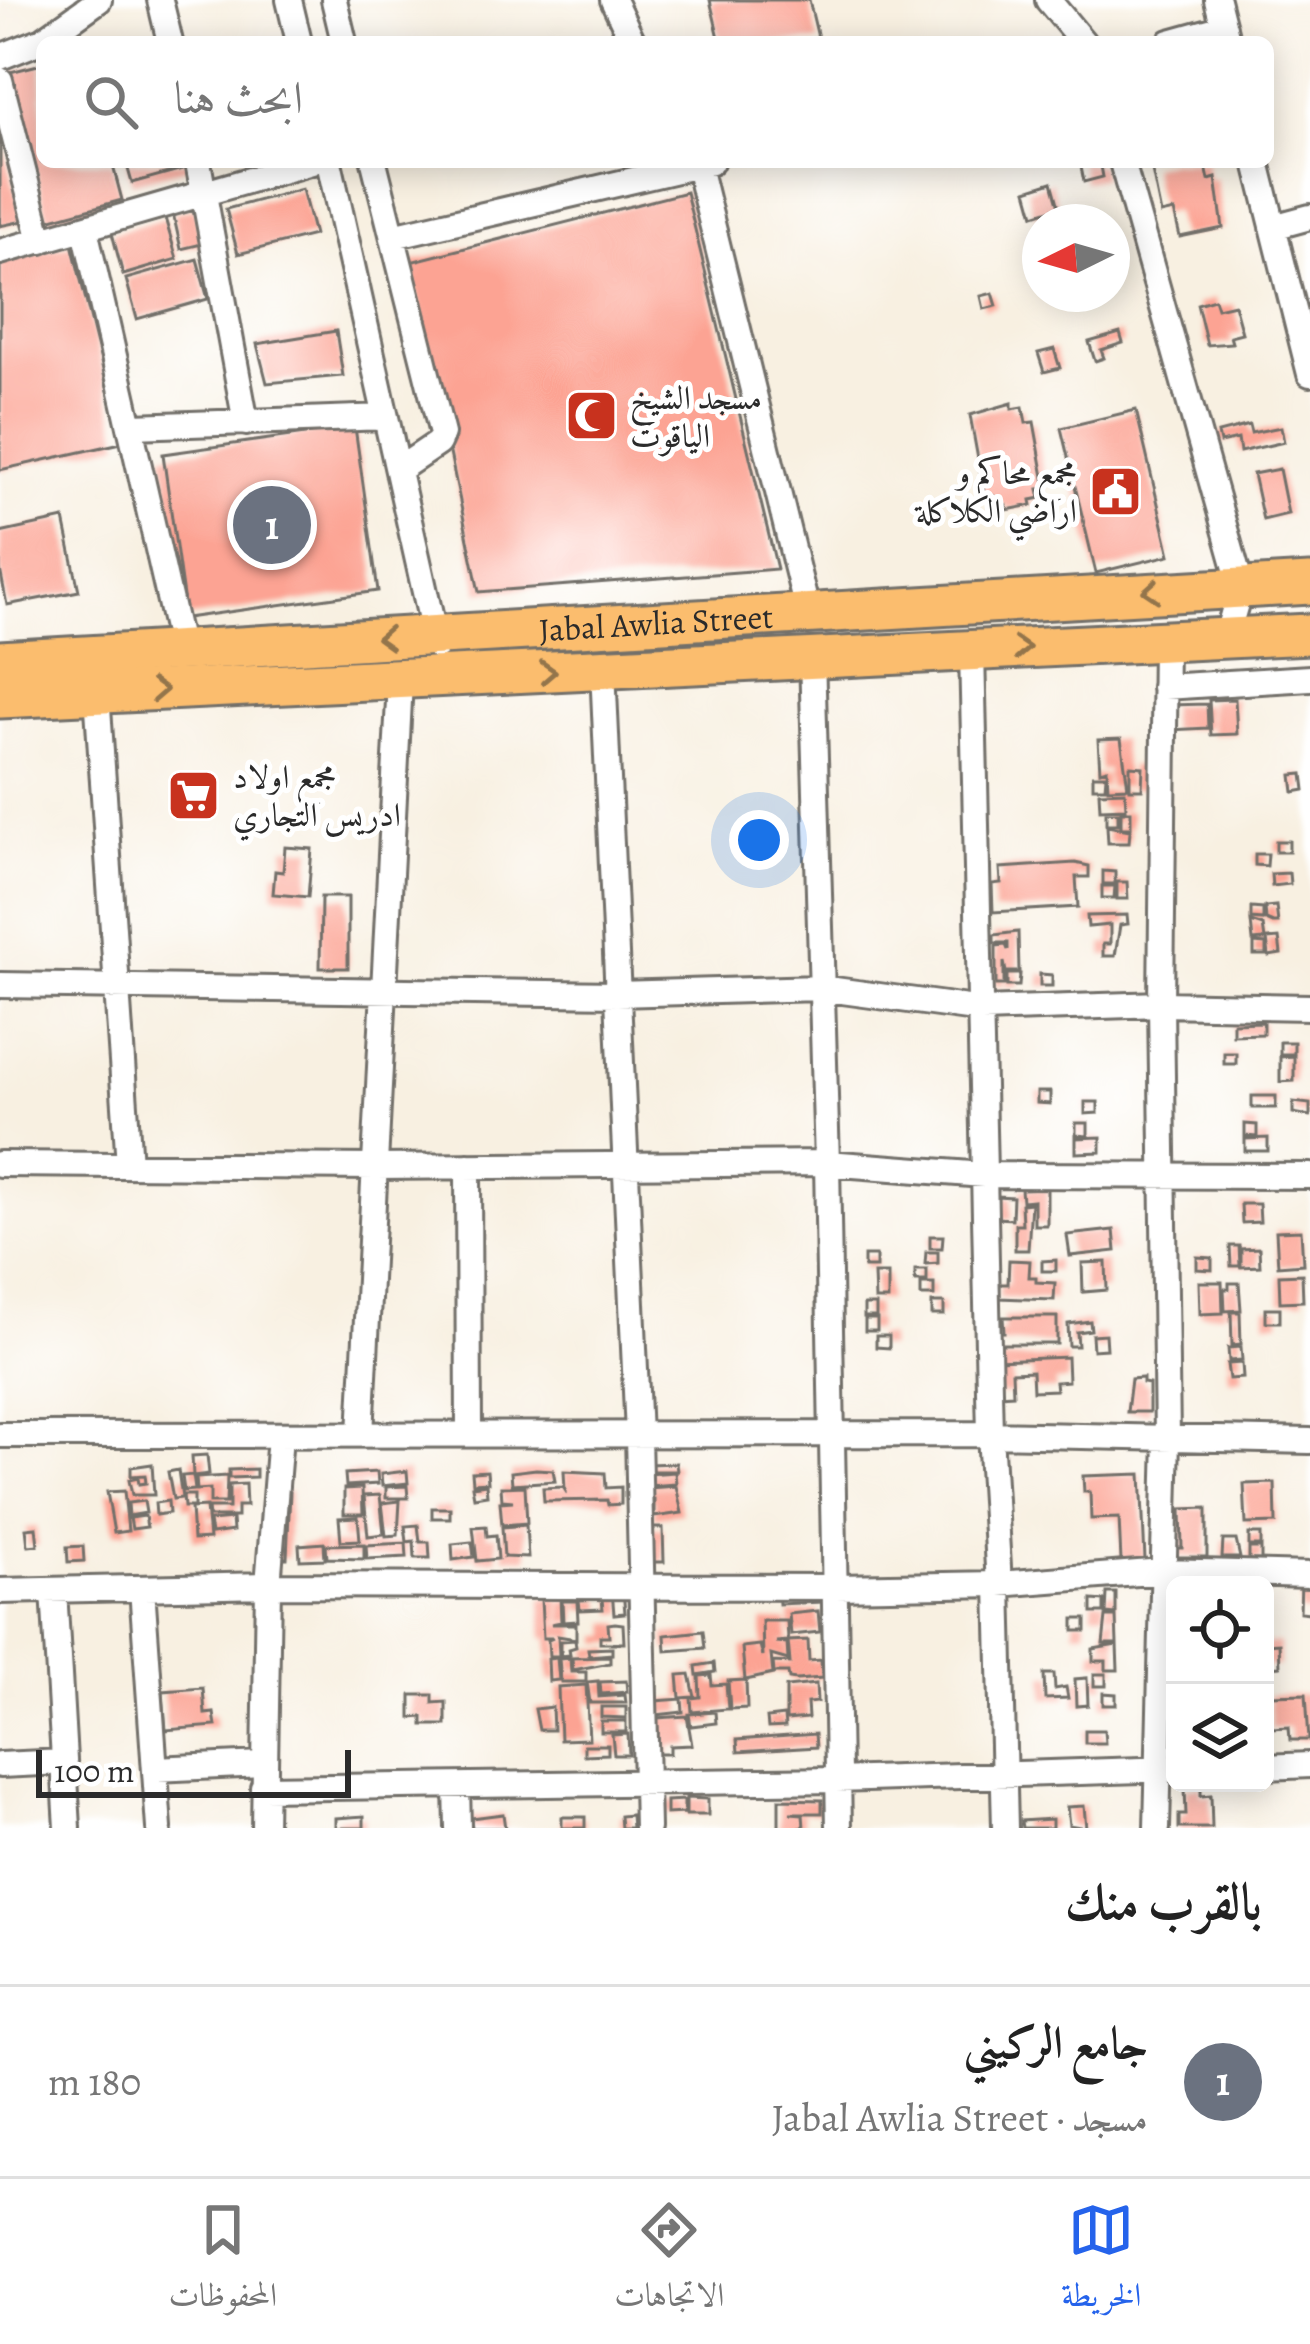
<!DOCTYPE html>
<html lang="ar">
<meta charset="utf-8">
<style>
:root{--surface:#fff;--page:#f2f2f2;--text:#222;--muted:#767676;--line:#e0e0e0;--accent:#2563eb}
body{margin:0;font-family:Alegreya,Amiri,serif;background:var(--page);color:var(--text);direction:rtl}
.controls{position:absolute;right:36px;bottom:36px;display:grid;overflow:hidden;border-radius:18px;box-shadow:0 6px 30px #0003}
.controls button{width:108px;height:108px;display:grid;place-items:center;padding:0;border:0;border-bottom:3px solid var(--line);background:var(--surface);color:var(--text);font:60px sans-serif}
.compass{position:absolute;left:1022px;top:204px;width:108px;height:108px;border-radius:50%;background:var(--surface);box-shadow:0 6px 30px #0003;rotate:265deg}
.scale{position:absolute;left:36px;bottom:30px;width:315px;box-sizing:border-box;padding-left:12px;border:6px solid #2b2b2b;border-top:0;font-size:33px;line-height:42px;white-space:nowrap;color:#2b2b2b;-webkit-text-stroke:9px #fff;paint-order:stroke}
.you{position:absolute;left:759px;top:840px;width:42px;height:42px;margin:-30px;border:9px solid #fff;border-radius:50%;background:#1a73e8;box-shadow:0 0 0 18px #1a73e833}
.badge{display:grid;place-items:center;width:78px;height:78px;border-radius:50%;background:var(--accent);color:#fff;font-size:39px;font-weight:700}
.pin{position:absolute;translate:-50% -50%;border:6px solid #fff;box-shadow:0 3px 12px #0006}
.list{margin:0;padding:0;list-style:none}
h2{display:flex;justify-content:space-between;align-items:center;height:156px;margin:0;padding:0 48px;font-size:51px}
h2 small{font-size:39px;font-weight:400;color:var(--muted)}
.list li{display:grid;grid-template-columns:78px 1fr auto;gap:36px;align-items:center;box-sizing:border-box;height:192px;padding:0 48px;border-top:3px solid var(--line)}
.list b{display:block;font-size:45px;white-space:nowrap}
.list p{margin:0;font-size:39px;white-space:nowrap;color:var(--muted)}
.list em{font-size:39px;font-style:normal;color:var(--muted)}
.icon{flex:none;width:66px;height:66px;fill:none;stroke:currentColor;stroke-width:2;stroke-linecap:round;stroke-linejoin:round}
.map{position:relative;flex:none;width:1310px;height:1828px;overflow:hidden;direction:ltr}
.search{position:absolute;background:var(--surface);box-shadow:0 6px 30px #0003;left:36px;right:36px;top:36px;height:132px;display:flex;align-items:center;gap:30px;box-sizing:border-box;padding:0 42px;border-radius:18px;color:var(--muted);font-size:45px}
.sheet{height:348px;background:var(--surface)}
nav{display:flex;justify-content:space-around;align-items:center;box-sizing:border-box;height:168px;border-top:3px solid var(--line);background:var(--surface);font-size:33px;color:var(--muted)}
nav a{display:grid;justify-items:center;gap:6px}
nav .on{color:var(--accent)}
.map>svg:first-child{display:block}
</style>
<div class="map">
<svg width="1310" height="1828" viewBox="0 0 1310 1828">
<rect width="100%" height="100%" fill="#fff"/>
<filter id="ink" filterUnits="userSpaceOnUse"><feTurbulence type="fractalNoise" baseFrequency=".00833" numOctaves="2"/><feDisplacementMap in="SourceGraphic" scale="24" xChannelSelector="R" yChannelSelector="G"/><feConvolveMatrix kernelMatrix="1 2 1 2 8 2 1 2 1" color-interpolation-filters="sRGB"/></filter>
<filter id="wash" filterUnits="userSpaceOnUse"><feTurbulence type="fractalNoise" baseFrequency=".004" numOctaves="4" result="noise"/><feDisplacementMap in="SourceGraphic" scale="48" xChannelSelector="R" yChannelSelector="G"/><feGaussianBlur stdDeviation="2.7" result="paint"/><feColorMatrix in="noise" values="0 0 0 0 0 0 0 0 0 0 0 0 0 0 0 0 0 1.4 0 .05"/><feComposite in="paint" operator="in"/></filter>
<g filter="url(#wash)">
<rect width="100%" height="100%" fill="#f8f0e1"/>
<g id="blocks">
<!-- building -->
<path fill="#fca393" d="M710 0H809L819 42H720Z
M42 64V162H112L122 200 48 220 10 72Z
M0 134 23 221 0 226Z
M126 162H189L190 167 132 183Z
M1080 162 1101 166 1103 177 1084 182Z
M1170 162H1205L1209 180 1216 178 1223 228 1180 237 1174 211 1161 214 1151 166Z
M1052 182 1059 207 1034 215 1027 190Z
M302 189 314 235 238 254 226 209Z
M686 192 777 569 479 592 410 262Z
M194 208 202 244 181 249 173 213Z
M165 218 177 259 123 275 112 233Z
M72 244 121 443 0 470V261Z
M197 259 208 299 137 319 126 279Z
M993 293 997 306 984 309 981 296Z
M1214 299 1217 308 1234 304 1242 333 1230 336 1232 343 1207 345 1197 304Z
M336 331 343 376 267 383 257 344Z
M1120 333 1123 343 1101 350 1104 358 1095 361 1089 342Z
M1054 349 1060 368 1044 372 1038 353Z
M1012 403V409L1023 407 1026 423 1034 422 1046 488 1039 489 1041 498 1031 500 1032 505 1007 510 1006 505 996 507 994 496 985 498 970 415Z
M1136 410 1170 555 1096 573 1061 428Z
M1249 425 1251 433 1281 427 1284 442 1240 452 1238 439 1220 443 1218 433Z
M355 427 378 591 186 618 163 454Z
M1279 469 1288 514 1263 520 1253 474Z
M64 519 79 591 7 605 0 569V533Z
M1235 699 1237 734 1211 735 1209 700Z
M1207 704 1208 728 1170 730 1169 705Z
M1121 739 1128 787 1108 788 1107 769 1100 771 1098 740Z
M1130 766 1143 767 1142 789H1130Z
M1303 774 1305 790 1294 792 1292 775Z
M1093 775H1106L1105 787H1093Z
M1125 791 1126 808 1100 809 1099 792Z
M1106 811 1118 812V824H1106Z
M1121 811H1131V828H1121Z
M1107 826 1130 830 1129 843H1108Z
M1276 841H1289V852H1276Z
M285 847 312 849 308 897 273 894 275 871 283 872Z
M1255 854H1268L1267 866 1255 865Z
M1075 863 1089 866V877H1076L1078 907 993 912 992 884 1001 883 1000 868Z
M1103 871 1115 872V884H1103Z
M1289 873 1290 884 1272 886 1271 874Z
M1117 882H1127L1128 899H1117Z
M1102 886H1115L1114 898H1102Z
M321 897H348V968H320Z
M1276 906 1278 923H1273L1266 920 1265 907Z
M1251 908 1263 909V920L1251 919Z
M1127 915 1128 924 1120 925 1115 956H1103V944H1110V925L1088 927 1087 916Z
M1251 922 1263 926 1265 940 1253 941Z
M1018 932 1019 972H1006L1004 962V985H996V946L1006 945 1008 950V943H994V935Z
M1279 938 1281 954 1269 956 1267 939Z
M1254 943 1266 944V955H1254Z
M1007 974H1020L1019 986H1007Z
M1040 974 1052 975V986H1040Z
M1263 1022V1034L1233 1035V1023Z
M1280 1042H1294V1054H1280Z
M1224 1053H1236V1064H1224Z
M1294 1056V1081L1280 1082V1057Z
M1037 1092H1050V1104L1037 1103Z
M1252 1096H1276V1108H1252Z
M1085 1102H1098V1113L1085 1114Z
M1293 1102 1310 1104V1116L1293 1113Z
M1076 1123H1088V1136L1076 1135Z
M1245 1124 1257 1125V1137L1245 1136Z
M1101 1137V1152L1076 1153V1138Z
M1268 1138V1151H1245V1139Z
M1047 1188V1225H1034V1200L1022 1201 1021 1189Z
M996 1196 1013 1197 1012 1219 996 1218Z
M1031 1203 1028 1250H1015V1224H1022L1021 1204Z
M1241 1204H1259L1260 1222 1242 1223Z
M1114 1230 1116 1251 1070 1256 1067 1235Z
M1301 1230 1303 1264 1278 1266 1276 1231Z
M930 1236H943L942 1248H930Z
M1230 1246H1239L1240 1266H1231Z
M1259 1248 1260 1266 1241 1267V1249Z
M926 1252H938V1263L925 1264Z
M864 1256H876V1268H864Z
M1197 1257 1212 1258V1270L1197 1269Z
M1009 1260 1030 1261 1029 1277H1036V1282L1055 1283 1054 1300 999 1298 1000 1284H1008Z
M1056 1260V1271H1042V1261Z
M1106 1262 1107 1290 1083 1292 1082 1263Z
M915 1270H927V1281H915Z
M874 1274H888V1300H875Z
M1302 1274 1303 1301 1280 1302 1279 1275Z
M1199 1282H1222L1223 1313 1200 1314Z
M1229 1283H1239L1241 1310 1225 1311 1224 1289H1229Z
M921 1284H934V1296H921Z
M932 1303H944V1315H932Z
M864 1305H876V1317H864Z
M1266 1308H1280V1322H1266Z
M1231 1312H1240L1241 1344 1232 1345Z
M1003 1317H1057V1344H998V1332H1004Z
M865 1319H877V1331H865Z
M1090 1321 1091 1330 1077 1332 1078 1346H1069L1068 1324Z
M1105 1334 1106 1349 1093 1350 1092 1335Z
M876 1336H889V1348L876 1347Z
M1241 1347 1242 1360 1229 1361 1228 1348Z
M1067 1357 1068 1381 1055 1382 1056 1390 1033 1391 1032 1371 1012 1372 1013 1394 998 1395 996 1360Z
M1242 1363 1243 1378 1229 1379 1227 1364Z
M1143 1378V1383L1149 1384V1412H1127L1131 1379Z
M207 1455 209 1474 193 1476 192 1456Z
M676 1463 677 1471H648V1464Z
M152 1464 154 1495H132L129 1480 138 1478 139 1484 146 1483 145 1475 131 1476V1467Z
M256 1469V1477L229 1478V1470Z
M536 1469 553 1470 555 1481 512 1484 511 1472Z
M178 1470 182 1498 173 1499 168 1472Z
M407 1471 408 1483 382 1486 381 1474Z
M487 1471 488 1482 473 1483 472 1472Z
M564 1471 605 1473 606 1488 621 1487V1504L608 1505 607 1500 544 1501 543 1488 563 1487 565 1490Z
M377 1472 378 1484 346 1486 345 1474Z
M675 1472 676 1484 648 1486 647 1474Z
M1141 1474 1145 1560 1121 1561 1119 1518 1091 1519 1090 1492H1084L1083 1476Z
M193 1475 195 1490 184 1491 182 1476Z
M227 1476 226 1503H210V1489L197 1490 196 1478Z
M1275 1483 1276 1523 1246 1524 1244 1484Z
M245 1484 246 1506H237V1517H209L208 1508H229V1485Z
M486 1484 487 1495 474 1497 472 1486Z
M407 1486 408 1498H386V1487Z
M525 1486 527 1523 502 1525 500 1502 513 1501 502 1500 501 1487Z
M676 1486 682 1513 654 1517V1500H648V1488Z
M362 1488 363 1514H344V1489Z
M124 1491 128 1531 114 1533 107 1492Z
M278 1492H290L287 1558H274Z
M183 1495H194V1507H184Z
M380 1495 384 1534 368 1536 364 1496Z
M144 1501 146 1513 129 1516 128 1503Z
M168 1501 169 1513 156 1515 155 1503Z
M400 1501 398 1535 386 1536 382 1503Z
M206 1507 209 1539 193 1540 191 1508Z
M432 1508H450V1518H432Z
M1207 1508V1557H1174V1548H1182L1181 1509Z
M145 1516 147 1527 132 1529 130 1518Z
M358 1517 360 1540 341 1541 339 1518Z
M232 1519 233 1531 211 1534 209 1521Z
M418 1525 420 1542H429L430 1558H415L414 1541 407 1542 405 1526Z
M526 1525 528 1558 504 1557 502 1527Z
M486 1526 487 1536 496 1535 498 1559 477 1561 473 1527Z
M36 1527 38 1545 28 1546 26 1528Z
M651 1528H663L664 1562H652Z
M1249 1534H1261V1546H1249Z
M1223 1540H1236L1240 1558H1222Z
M472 1542 474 1557 453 1560 452 1544Z
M324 1543 325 1559 300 1560 299 1545Z
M406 1543 407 1557 367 1559 366 1545Z
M364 1544V1559L327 1558 326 1545Z
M83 1546 84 1561 68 1562 67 1547Z
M1249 1548H1261V1560H1249Z
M1301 1581H1310V1613L1300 1612Z
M820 1589 821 1602 779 1604 778 1590Z
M623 1590 625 1613 614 1614 612 1591Z
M1107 1593H1116V1615L1106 1614Z
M560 1597 561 1622 551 1624H576V1639L558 1636 559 1656H549L548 1640 553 1638H543L541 1599Z
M602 1599 603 1609 580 1610 579 1600Z
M1092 1600 1104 1601V1613H1092Z
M562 1601H577L578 1621 563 1622Z
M818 1611 820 1632 791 1635 789 1614Z
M1106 1617H1116L1117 1644H1103Z
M1074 1619H1086V1631H1074Z
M762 1621H787L788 1641 776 1642 787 1643 788 1660 771 1655 773 1674 746 1680 747 1708 730 1709 728 1681 745 1680 742 1647 760 1645 763 1657Z
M615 1623 623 1624 624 1643H600V1636H609L608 1624Z
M703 1631 705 1648 666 1651 665 1635Z
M575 1640 576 1647 569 1649 570 1655 561 1656V1641Z
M808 1640 809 1661 821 1660 822 1678 796 1680 789 1679 788 1673H774L773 1662 790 1663 788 1641Z
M1279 1643 1280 1666 1267 1667 1266 1644Z
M1117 1645 1118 1670H1106V1661H1093V1649Z
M612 1648V1654L589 1656 588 1649Z
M610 1657V1663L573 1670 572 1658Z
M557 1658 559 1680 549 1681 548 1659Z
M570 1658 571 1672H586V1682H561L559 1659Z
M714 1663 715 1672 697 1675 696 1666Z
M690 1674 695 1697 680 1698 678 1675Z
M1044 1674H1054L1055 1689 1066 1687 1068 1698 1045 1699Z
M1094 1674H1106V1686H1094Z
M711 1675 712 1685 726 1684 728 1709 692 1712 691 1698 700 1697 699 1676Z
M1087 1678 1088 1705 1076 1706 1075 1679Z
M598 1681 599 1697 625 1695 626 1703H590L587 1682Z
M626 1681 627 1692 601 1694 600 1682Z
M816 1684 817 1702 807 1703 808 1718 786 1720V1687Z
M586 1685 589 1739 560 1740 558 1687Z
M203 1688 205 1714 214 1713 216 1726 166 1730 163 1691Z
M1103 1693 1116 1694V1705H1103Z
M1306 1694 1309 1740H1290L1289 1727 1271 1728 1269 1695Z
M411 1695H433V1703L446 1702V1725H423V1717L411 1718Z
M682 1699 683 1712 656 1715 655 1701Z
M552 1707 553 1730H539L535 1709Z
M601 1707H626V1718L601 1717Z
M715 1712 716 1723 691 1726 689 1714Z
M687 1716 692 1745 670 1746V1754H650L649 1732H658L657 1718Z
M784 1716 785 1727 768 1728 767 1718Z
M601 1721H626V1732H601Z
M1085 1730H1104L1105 1743H1085Z
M628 1734 629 1755H614L612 1735Z
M815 1734 816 1747 738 1752 737 1740Z
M584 1745H608V1754L584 1755Z
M1201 1787V1796L1211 1795 1212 1828H1179V1815H1186L1185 1788Z
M686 1798 708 1799V1815H686Z
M779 1799 822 1800V1813H790L803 1814 804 1828H779Z
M684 1800V1813L666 1814V1801Z
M1084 1806 1086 1828 1069 1825 1067 1807Z
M503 1814 505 1828H472L471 1818Z
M631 1815 632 1828H621L620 1816Z
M364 1816V1828H336V1818Z
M562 1817H585V1828H562Z
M1052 1819V1828H1022L1021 1821Z"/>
</g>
</g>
<g filter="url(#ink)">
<use href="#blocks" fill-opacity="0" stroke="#73706b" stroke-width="3"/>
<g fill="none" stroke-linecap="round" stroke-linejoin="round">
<defs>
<path id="minor" d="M160 0 170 42
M289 0 299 42
M334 0 344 42
M613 0 633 42
M1048 0 1083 42
M1217 0 1227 40
M1170 42 1224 27
M0 57 43 40 99 0
M0 80 41 241
M198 162 246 423
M329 162 437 646
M374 162 442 434 438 443 398 470
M697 162 808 614
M1122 162 1241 586 1226 638
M1257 162 1310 374
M1273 227 1310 217
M85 229 181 650
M393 236 711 162
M0 252 312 162
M133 426 386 417
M972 651 990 1434 999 1584 1005 1828
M812 657 827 1163 839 1828
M603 669 638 1435 647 1828
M1164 687 1310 678
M97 693 129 1165
M0 985 617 994 820 988 982 1010 1161 1004 1310 1007
M0 1164 376 1167 827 1163 984 1175 1310 1176
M468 1166 469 1434
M361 1434 400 681
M0 1435 990 1434 1310 1441
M142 1588 159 1828
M54 1590 68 1828
M0 1591 268 1585 836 1587 999 1584 1163 1571 1310 1575
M0 1765 64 1762
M1265 1767 1310 1765
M155 1769 263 1764
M457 1786 458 1828
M263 1788 836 1780 1173 1769
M264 1828 268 1585 280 1436
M1157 1828 1167 1438 1161 1004 1165 642"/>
<g id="primary">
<path id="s1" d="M0 661 1310 584"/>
<path d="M0 698 1310 634"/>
</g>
</defs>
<!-- minor casing -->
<use href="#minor" stroke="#73706b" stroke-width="30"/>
<!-- primary casing -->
<use href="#primary" stroke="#73706b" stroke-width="45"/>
<!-- minor -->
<use href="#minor" stroke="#fff" stroke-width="24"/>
<!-- primary -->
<use href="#primary" stroke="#fbbd6e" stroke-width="39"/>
</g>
<!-- one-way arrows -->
<defs><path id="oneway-chevron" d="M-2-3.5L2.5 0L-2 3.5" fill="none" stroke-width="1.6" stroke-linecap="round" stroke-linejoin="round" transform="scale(3)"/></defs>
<g stroke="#93744c">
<use href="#oneway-chevron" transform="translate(1151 591) rotate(176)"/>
<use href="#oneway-chevron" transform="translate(385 638) rotate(177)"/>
<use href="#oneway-chevron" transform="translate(1022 648) rotate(-3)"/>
<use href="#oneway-chevron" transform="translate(548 672) rotate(-3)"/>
<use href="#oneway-chevron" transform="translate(159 690) rotate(-3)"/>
</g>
</g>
<!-- icons -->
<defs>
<symbol id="mosque-square" viewBox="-11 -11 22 22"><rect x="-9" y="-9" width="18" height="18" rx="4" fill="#c8321e" stroke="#fff"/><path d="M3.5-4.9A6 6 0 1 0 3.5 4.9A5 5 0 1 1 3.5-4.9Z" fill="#fff"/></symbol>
<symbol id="civic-square" viewBox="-11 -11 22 22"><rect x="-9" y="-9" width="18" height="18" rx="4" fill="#c8321e" stroke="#fff"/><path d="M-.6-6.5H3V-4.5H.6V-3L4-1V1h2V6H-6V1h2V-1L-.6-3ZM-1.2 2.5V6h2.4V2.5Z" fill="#fff"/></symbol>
<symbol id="supermarket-square" viewBox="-11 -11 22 22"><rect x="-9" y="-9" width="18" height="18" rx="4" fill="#c8321e" stroke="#fff"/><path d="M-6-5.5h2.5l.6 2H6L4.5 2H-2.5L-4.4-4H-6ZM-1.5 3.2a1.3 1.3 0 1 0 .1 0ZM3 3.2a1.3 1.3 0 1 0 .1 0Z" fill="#fff"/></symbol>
</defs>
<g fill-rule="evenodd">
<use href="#mosque-square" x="562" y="386" width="59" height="59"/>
<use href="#civic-square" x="1086" y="462" width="59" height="59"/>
<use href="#supermarket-square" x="164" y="766" width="59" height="59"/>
</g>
<g text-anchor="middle" stroke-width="10" stroke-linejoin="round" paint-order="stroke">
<!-- poi labels -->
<g font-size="33" fill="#2b2b2b" stroke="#fff" text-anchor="start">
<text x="630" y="409">مسجد الشيخ<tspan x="630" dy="38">الياقوت</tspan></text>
<text x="1077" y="484" text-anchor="end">مجمع محاكم و<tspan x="1077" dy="38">اراضي الكلاكلة</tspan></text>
<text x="233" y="788">مجمع اولاد<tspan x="233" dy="38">ادريس التجاري</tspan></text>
</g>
<!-- street labels -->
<g font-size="33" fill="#2b2b2b" stroke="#fff">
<text dy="12" stroke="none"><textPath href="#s1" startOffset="657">Jabal Awlia Street</textPath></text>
</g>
</g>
</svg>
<div class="controls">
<button><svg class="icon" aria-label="locate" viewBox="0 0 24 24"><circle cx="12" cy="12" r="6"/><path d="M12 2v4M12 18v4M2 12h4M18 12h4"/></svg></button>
<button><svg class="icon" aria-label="layers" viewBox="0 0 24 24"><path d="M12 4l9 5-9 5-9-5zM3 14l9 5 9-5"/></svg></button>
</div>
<svg class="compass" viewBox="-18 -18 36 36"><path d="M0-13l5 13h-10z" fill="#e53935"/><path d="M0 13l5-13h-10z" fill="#767676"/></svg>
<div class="scale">100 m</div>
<div class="you"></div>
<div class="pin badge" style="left:272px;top:525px;background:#6b7280">1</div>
<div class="search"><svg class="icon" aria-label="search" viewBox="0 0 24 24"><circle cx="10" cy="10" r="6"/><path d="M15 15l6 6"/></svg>ابحث هنا</div>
</div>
<section class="sheet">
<h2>بالقرب منك<small></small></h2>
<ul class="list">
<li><span class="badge" style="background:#6b7280">1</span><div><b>جامع الركيني</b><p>مسجد · Jabal Awlia Street</p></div><em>180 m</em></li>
</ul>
</section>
<nav>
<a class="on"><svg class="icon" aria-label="map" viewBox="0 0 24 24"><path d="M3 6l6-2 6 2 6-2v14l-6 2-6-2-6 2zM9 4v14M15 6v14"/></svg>الخريطة</a>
<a><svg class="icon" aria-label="directions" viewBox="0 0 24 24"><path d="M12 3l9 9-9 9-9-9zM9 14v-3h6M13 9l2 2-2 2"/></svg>الاتجاهات</a>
<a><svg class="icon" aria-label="saved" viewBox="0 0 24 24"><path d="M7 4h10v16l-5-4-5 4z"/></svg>المحفوظات</a>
</nav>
